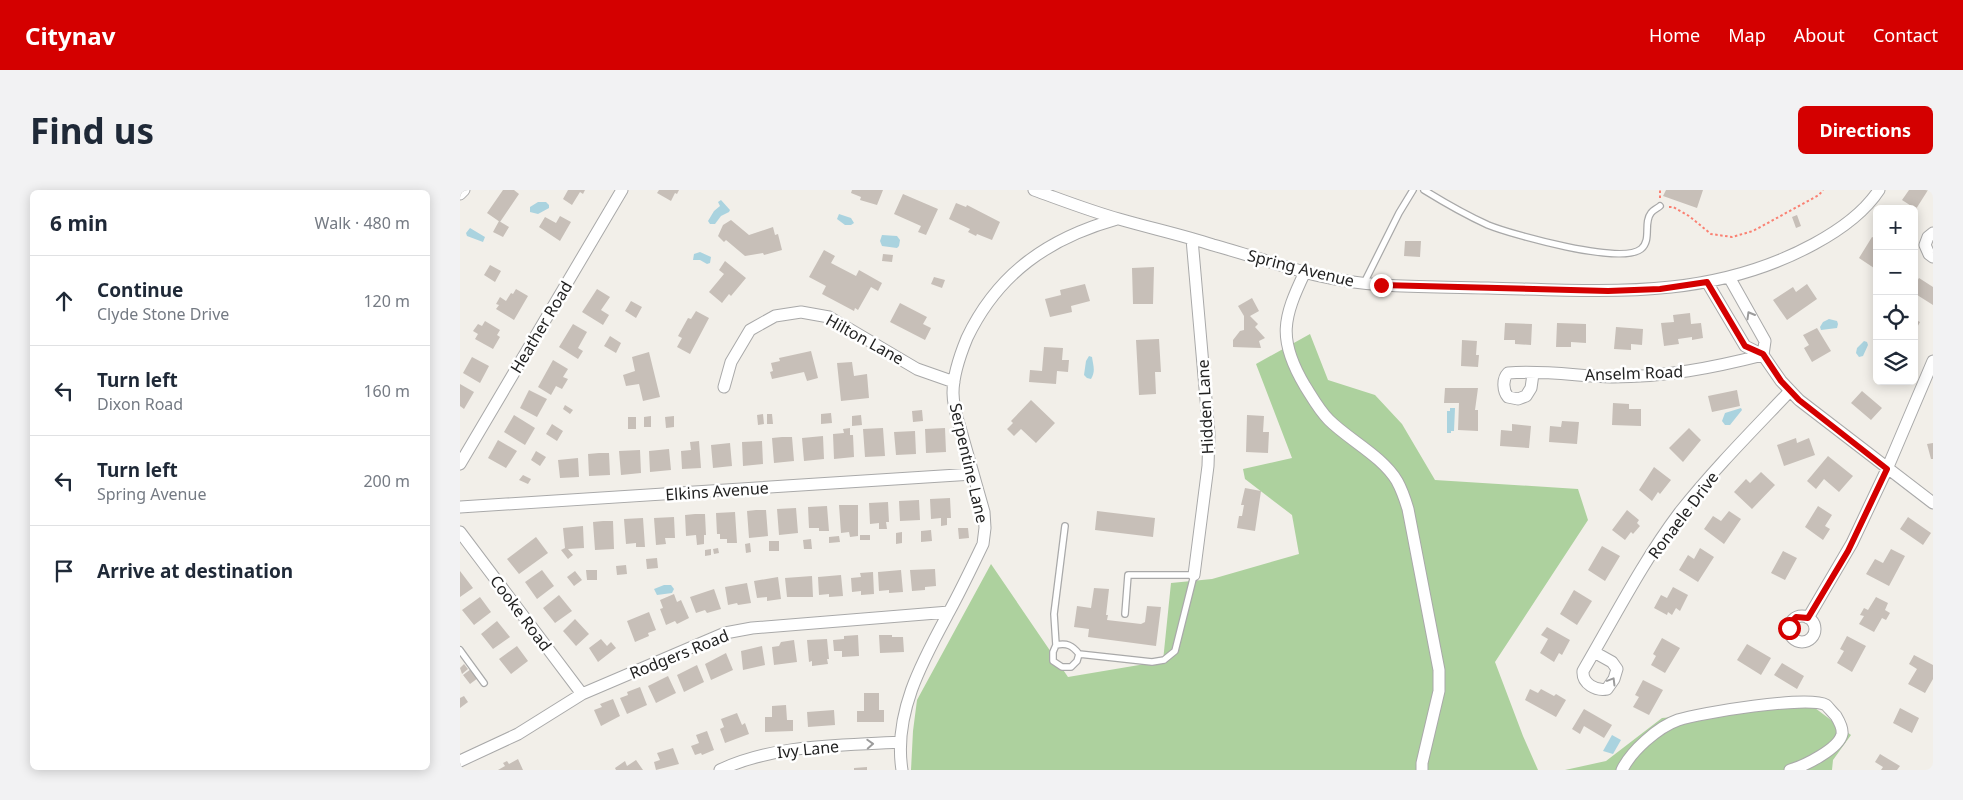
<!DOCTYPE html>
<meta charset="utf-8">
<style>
:root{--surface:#fff;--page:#f2f2f3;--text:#1f2937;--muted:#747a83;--line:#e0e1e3;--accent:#d40000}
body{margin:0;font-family:"Noto Sans",sans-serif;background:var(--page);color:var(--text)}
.controls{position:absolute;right:15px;top:15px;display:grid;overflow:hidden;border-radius:8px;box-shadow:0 2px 12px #0003}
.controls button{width:45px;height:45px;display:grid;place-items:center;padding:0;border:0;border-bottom:1px solid var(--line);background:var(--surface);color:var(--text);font:25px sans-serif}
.stop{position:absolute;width:15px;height:15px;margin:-11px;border:4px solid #d40000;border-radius:50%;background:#fff}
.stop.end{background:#d40000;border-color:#fff;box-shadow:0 1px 5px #0008}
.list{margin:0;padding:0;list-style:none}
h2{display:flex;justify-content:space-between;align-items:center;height:65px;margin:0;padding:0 20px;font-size:21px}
h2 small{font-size:16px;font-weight:400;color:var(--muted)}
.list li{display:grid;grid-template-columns:32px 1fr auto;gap:15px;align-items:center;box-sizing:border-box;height:90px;padding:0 20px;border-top:1px solid var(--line)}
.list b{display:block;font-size:19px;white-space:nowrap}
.list p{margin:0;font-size:16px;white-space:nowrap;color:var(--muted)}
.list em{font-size:16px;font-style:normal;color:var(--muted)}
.icon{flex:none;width:28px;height:28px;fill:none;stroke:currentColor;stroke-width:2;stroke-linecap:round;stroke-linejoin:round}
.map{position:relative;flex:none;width:1473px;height:580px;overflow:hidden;border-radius:8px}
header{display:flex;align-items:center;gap:30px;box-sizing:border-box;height:70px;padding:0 25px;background:var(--accent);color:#fff}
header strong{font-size:24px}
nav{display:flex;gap:28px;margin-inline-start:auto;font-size:18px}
.intro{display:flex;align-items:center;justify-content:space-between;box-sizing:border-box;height:120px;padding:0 30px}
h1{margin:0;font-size:35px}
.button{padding:12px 22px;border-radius:8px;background:var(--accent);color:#fff;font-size:18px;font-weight:700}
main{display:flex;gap:30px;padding:0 30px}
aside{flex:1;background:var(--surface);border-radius:8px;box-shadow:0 2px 12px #0003}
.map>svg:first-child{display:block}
</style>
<header>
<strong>Citynav</strong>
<nav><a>Home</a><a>Map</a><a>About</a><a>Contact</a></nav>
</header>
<div class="intro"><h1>Find us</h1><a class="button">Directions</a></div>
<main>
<aside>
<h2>6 min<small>Walk · 480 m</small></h2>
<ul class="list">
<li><svg class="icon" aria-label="ahead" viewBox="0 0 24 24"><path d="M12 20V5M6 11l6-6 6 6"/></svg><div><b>Continue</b><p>Clyde Stone Drive</p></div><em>120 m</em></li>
<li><svg class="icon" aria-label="left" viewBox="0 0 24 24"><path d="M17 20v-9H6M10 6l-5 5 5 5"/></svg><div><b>Turn left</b><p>Dixon Road</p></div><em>160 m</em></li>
<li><svg class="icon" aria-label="left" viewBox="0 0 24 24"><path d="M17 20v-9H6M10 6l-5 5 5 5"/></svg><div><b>Turn left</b><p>Spring Avenue</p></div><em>200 m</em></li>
<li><svg class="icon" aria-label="arrive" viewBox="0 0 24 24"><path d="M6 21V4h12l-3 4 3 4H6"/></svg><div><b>Arrive at destination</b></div></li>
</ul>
</aside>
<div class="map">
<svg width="1473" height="580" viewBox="0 0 1473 580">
<rect width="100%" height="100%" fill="#f2efe9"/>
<!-- forest -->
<path fill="#add19e" d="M850 144 868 190 915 205 942 234 975 290 1118 299 1128 330 1035 472 1063 546 1078 580H451L453 541 457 510 531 374 608 487 703 471 711 393 752 389 839 364 832 325 785 289 783 279 832 268 796 174Z
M1351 515 1391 545 1373 570 1372 580H1105L1146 571 1202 528Z"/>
<!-- water -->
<path fill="#aad3df" d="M261 10 270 20 269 22 261 26 255 34H250L248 31 254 21 260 16 258 12Z
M78 12H86L89 15V18L78 24 70 22V17Z
M379 24 391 28 394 33 391 35H385L377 29Z
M10 38 25 47 23 52 7 46 6 43Z
M422 45 437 46 440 50 439 56 437 58 422 56 420 51Z
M240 62 251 67 250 73 247 74 240 70H233L234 64Z
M1369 129 1377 131 1378 134 1377 138 1361 140 1360 137 1363 132Z
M1404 151 1407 152 1408 155 1403 166 1399 167 1396 163 1397 158Z
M629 166 632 167C633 175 636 181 631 189L627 188 624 185 626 171Z
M990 218H995L994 241H991V243H987V221H990Z
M1281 218 1282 220 1270 235H1265L1262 231 1265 223Z
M204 395H211L214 399 212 403 197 405 194 399Z
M1152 545 1161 550 1153 564 1143 561Z"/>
<!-- building -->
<path fill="#c7bfb8" d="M43 0H54L59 4 40 32 27 23Z
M108 0H125L123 4 120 2 112 15 103 9Z
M199 0H219L217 4 215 3 211 11 197 3Z
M392 0H423L417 15 400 10 401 7 391 3Z
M1206 0H1243L1237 18 1203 6Z
M1449 0H1468L1456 19 1442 10Z
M443 4 478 19 466 45 458 42 461 36 434 24Z
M496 13 506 17 507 15 540 32 532 50 517 44 516 46 508 42 510 39 489 29Z
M1337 25 1341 36 1336 38 1332 27Z
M100 26 111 32 100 51 79 37 85 27 96 33Z
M271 30 289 45 313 37 315 45 318 44 322 60 304 65 303 63 285 66 266 50 264 52 258 46 263 35Z
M39 31 49 37 43 47 33 42Z
M1412 47 1417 49V74L1414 78 1399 68Z
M945 51H961L960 67 944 66Z
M364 60 375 66 371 73 396 86 399 80 422 93 418 101 411 97 398 120 395 118 394 121 362 104 366 96 349 87Z
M423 64 433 65 432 72 422 71Z
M265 71 286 88 271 106 269 104 262 113 249 102 264 84 259 80Z
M30 75 41 81 35 92 24 85Z
M694 77 693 114H673L672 78Z
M474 87 485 90 482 98 471 94Z
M1459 88 1473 97V115L1454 103V96Z
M625 94 630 111 611 116 612 122 590 127 585 109 601 105 600 100Z
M1347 94 1357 109 1327 130 1313 110 1333 97 1336 102Z
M56 99 68 106 54 130 36 119 39 115 36 114 40 107 46 111 51 103 53 104Z
M137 99 150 107 141 120 149 125 143 135 122 122Z
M792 108 799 121 790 126 798 134 795 137 805 148 799 151 801 158 773 157V150L780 141 784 140V126L778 116Z
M171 111 182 117 176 128 165 121Z
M440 113 467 127 463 134 471 138 465 150 430 132Z
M236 121 249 128 230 164 217 157 222 148 218 146 228 128 231 129Z
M1230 123 1231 134 1241 133 1243 148 1232 150V147L1218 149 1219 154 1204 156 1201 133 1214 132 1213 125Z
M1454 129 1460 132 1454 143Z
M25 131 40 140 37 145 40 147 33 159 15 149 18 144 13 141 18 134 22 136Z
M1045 133 1072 134 1071 155 1055 154V150H1044Z
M1097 133 1126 134V153L1111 152V157H1096Z
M113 134 127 142 118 158 123 161 118 169 99 157Z
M1156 137 1183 139 1182 155 1171 154V160L1154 159Z
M1357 138 1371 161 1352 172 1344 158 1349 155 1343 145Z
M150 146 161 153 156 163 144 156Z
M699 149 701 182H695L696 204 679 205 676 150Z
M1002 150 1017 151 1016 165H1019L1018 177 1001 176Z
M584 157 603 158 602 170H609L608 182 597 181 596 194 569 192 570 180 582 181Z
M351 161 358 188 347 191 344 182 312 189 310 182 313 181 311 173 320 171 319 168Z
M189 162 200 207 183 211 179 194 166 196 163 185 175 181 172 167Z
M12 167 29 176 20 193 3 183Z
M93 170 108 179 103 187 108 189 102 199 96 196 91 205 78 197Z
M392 172 394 186 407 184 409 208 381 211 377 173Z
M0 194 14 202 4 219 0 216Z
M985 198H1018L1015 220H1018V241L998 240 999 213H984Z
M69 200 87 209 77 227 60 218Z
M1277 200 1280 216 1252 222 1248 206Z
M1402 201 1422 218 1411 230 1391 213Z
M571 210 595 233 576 253 561 239 554 246 547 239 553 233 551 231Z
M1153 213 1169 214V219H1181V236L1152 235Z
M105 215 113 220 110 224 103 219Z
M462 220 463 231 453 232 452 221Z
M371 223 372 233 361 234V224Z
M303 224 304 234 298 235 297 225Z
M307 224H312L313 234H307Z
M54 225 75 238 65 255 44 242Z
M401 225 402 235 392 236V226Z
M787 225 804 226 803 242H809L808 263 786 262Z
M191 226V237H184V227Z
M214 226V237L206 238 205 227Z
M168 227H176V239H168Z
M1102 231 1119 232 1117 254 1089 252 1090 236 1101 237Z
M92 234 103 241 97 251 86 244Z
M1052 234 1071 236 1069 258 1040 256 1041 240 1052 241Z
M390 238V245H393L394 267 374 269 373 244 384 243 383 239Z
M423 238 425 266 405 267 403 239Z
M485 238 486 262 466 263 465 239Z
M1229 238 1241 250 1223 272 1209 258Z
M455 241 456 264 436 265 434 242Z
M363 246 364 269 344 271 342 248Z
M322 247H332L334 271 314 273 312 248Z
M1336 248 1337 253 1349 248 1355 265 1324 276 1317 255Z
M38 250 57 261 46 278 28 268Z
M239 251 241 278 222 279 221 261 231 260 230 252Z
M302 251 303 274 283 276 282 252Z
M270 253 272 276 253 278 251 255Z
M1473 253V269H1471L1467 254Z
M209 259 211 280 190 282 189 261Z
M180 260 181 283 161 285 159 261Z
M76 261 86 267 80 276 71 270Z
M139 263H149L150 285 129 286 128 264Z
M1368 266 1393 286 1379 302 1364 289 1356 299 1347 291Z
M118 268 119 287 100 288 98 270Z
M1194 277 1211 290 1200 304 1198 302 1192 311 1179 300Z
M1301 282 1315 295 1292 319 1274 302 1286 289 1290 293Z
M63 285 71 289 68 294 59 290Z
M785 298 801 301 795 341 777 338 779 326H782L784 315H781Z
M490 308 491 328H487V335L481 336V328L471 329 470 309Z
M459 310 460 330 440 331 439 311Z
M428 312 429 332H426L427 339H419V333L410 334 409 313Z
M379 315H398V346L390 347 389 342 381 343Z
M367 316 369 341H359V338H349L348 317Z
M1358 316 1372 325 1365 336 1370 339 1363 350 1345 337Z
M336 318 338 343 319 345 317 319Z
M296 320H306L308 346 289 348 287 321Z
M1167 320 1179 330 1177 333 1180 336 1173 344 1171 342 1165 350 1152 340Z
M637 321 695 328 693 347 635 340Z
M1269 321 1281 329 1264 354 1244 339 1253 326 1261 331Z
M275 322 277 353H267V349H260V344H257L256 323Z
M235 324H245L246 345H244V354L237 355 236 345 226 346 225 325Z
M214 327 215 348H205L206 354 196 355 194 328Z
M1448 327 1471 343 1463 355 1440 339Z
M183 328 185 357H176V353L166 354 164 329Z
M143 331H153L154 359 135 360 133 332Z
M123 336 124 358 108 359 113 365 108 369 101 360 105 358 103 338Z
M498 338H508L509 348 499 349Z
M471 340 472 351 461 352V341Z
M442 342V353L436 354V343Z
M400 345H410V350H400Z
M379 346 380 352 369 353V347Z
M76 347 88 363 59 384 47 369Z
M351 349 352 359H344L343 350Z
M309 351H319V361H309Z
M290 353 291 362 286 363 285 354Z
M1142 356 1160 366 1145 391 1128 380Z
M258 358 259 363 254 364 253 359Z
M1240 358 1254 367 1238 392 1219 380 1228 365 1234 369Z
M251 359V365L245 366V360Z
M1431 359 1445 366 1429 396 1406 384 1415 369 1423 373Z
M1323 361 1337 368 1325 390 1311 383Z
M197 368 198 378 187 379 186 369Z
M166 375 167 384 157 385 156 376Z
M475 379 476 396 465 397V400L452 401 450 380Z
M82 380 94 396 77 409 65 392Z
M126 380H137V390H127Z
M441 380 443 402 429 403V400L419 401 418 382Z
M0 381 13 398 0 407Z
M115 381 122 390 114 396 107 387Z
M413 382 414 404 401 405V401L392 402 391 388 401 387 400 383Z
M381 385 383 406 369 407V404L359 405 358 387Z
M352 386 353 407H327L325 388Z
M318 387 321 409 307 411V407L297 408 294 391Z
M287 393 291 413 278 415 277 413 268 415 265 397Z
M1213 397 1228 405 1220 421 1216 418 1212 425 1208 422 1207 425 1194 418 1201 405 1207 408Z
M634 398 649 399 646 425H648L647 430 681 434 685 432 687 416 701 417 696 456 628 447 629 439 614 437 617 416 631 418Z
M254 399 261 419 247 423 245 420 236 423 230 407Z
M1114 400 1132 411 1117 435 1100 424Z
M214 404 217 412 221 410 229 428 217 434 215 431 206 435 200 419 203 418 200 410Z
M99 405 112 421 95 433 83 418Z
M20 407 31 422 14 435 2 420Z
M1416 407 1428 413 1425 420 1430 423 1426 430 1422 428 1414 442 1399 434 1404 426 1400 425 1404 418 1408 420Z
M189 422 196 440 188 443 189 446 175 452 167 431Z
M115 429 129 444 116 456 103 441Z
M37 431 50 447 33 459 21 444Z
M1087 437 1110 450 1102 465 1099 463 1094 472 1080 463 1088 449 1081 445Z
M398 445 399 466 382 467V461H374L373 450 384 449V446Z
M419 445H432V447H443L444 462 420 463Z
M1387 446 1406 456 1392 482 1377 473 1384 461 1380 459Z
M1202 448 1220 458 1205 483 1191 475 1196 466 1193 464Z
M141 449 147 456 151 452 156 458 138 472 129 458Z
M367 449 369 469H367L368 474 352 476V471L349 472 347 450Z
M334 450 337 472 314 475 312 457 319 456 321 452Z
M1287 454 1311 468 1301 485 1277 470Z
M57 456 68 471 51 484 39 469Z
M302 456 305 475 283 480 281 461Z
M266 463 273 480 251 490 245 474Z
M1454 465 1473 475V489L1465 503 1448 494 1457 479 1449 474Z
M1322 473 1344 486 1337 499 1314 485Z
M4 474 8 479 2 484 0 478Z
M237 475 244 492 224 502 217 485Z
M11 479 18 488 10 494 3 485Z
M208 486 216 503 196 513 188 496Z
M1183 490 1203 500 1189 525 1173 517 1179 507 1175 505Z
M180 497 187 515 167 524 160 508 168 505 167 502Z
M1070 499 1078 503 1081 499 1094 506 1096 504 1106 510 1096 527 1065 510Z
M404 503H419V520H424V532H397V521H404Z
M4 506 8 512 0 518V508Z
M153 509 160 526 141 536 134 520 142 517 140 514Z
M326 515 327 530H333V541L305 542V527H312V516Z
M1440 518 1459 528 1452 543 1433 533Z
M1124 519 1152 535 1144 548 1124 536 1120 544 1112 539Z
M374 520 375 535 348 537 347 522Z
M277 523 282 535 285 533 289 544 265 553 260 539 264 537 261 529Z
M247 541 254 560 242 565 241 563 235 565 231 556 239 553 236 545Z
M213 558 219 574 196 580 194 572 200 570 197 563Z
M1420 564 1440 576 1437 580H1421L1423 577 1415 572Z
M58 569 63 580H38L45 576 43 573 47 571 49 574Z
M176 570 183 580H156L155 578 165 571 167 576Z
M407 577V580H394V578Z"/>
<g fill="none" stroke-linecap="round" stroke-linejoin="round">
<defs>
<path id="service" d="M964 0C985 13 1006 25 1028 35 1053 45 1161 75 1181 59 1192 50 1183 33 1191 23 1193 20 1198 18 1200 16
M904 93 939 23 953 0
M596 455 594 424 605 336
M0 460 24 493
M619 464 617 471 611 477H602L593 471V462L596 455C607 453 612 455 619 464L692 472 704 470 715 461 734 385H668L665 424"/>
<path id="minor" d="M574 0C602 10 630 21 659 29 690 38 722 45 753 55 789 65 824 77 860 86 915 99 972 96 1028 98 1144 101 1249 111 1354 54 1378 41 1404 23 1419 0
M0 4 4 0
M1473 43 1468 47 1465 55 1469 64 1473 67
M732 49 749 244 748 276 734 385
M845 82C823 128 817 149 845 196 852 207 859 220 869 230 889 250 922 266 937 291 942 300 945 309 948 319L979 480V501L962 573V580
M1269 87 1305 151 1303 165
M1247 92 1285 156 1303 165 1321 191 1339 210 1473 313
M1073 184 1071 198 1066 206 1058 209 1048 207C1043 201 1042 189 1048 183 1082 180 1118 186 1152 187 1205 187 1252 178 1303 165
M264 197 271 172 290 140 315 126 341 122 369 127 457 179 494 192
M0 274 162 0
M0 317 513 284
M0 342 122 504
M1329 439a13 13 0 1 1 26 0a13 13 0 1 1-26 0Z
M1348 428 1392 353 1427 279 1473 171
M1134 462 1152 472 1157 479 1154 489 1147 499C1136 501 1122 494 1123 481 1154 428 1183 371 1220 322 1254 279 1293 240 1330 201
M0 571 58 544 122 504 265 443 292 438 489 422
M260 580C315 554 380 556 439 552
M442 580C433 523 463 470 489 422 501 400 512 377 523 354L525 338 524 322C517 297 510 272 503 248 499 233 493 219 493 203 493 185 500 165 507 148 538 83 589 48 657 29
M1162 580C1171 561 1198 537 1218 530 1239 523 1349 505 1366 515 1369 518 1373 523 1376 526 1379 531 1383 538 1382 544 1379 559 1344 576 1330 580"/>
</defs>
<!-- service casing -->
<use href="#service" stroke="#a9a9a9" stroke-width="8"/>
<!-- minor casing -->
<use href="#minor" stroke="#a9a9a9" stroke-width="13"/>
<!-- path -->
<path stroke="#fa8072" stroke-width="2" stroke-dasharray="2.5 2.5" stroke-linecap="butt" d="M1200 8V0
M1209 17H1213L1229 26 1251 44 1272 47 1293 41 1359 5 1363 0"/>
<!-- service -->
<use href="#service" stroke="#fff" stroke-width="5.5"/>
<!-- minor -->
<use href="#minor" stroke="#fff" stroke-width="11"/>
</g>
<!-- one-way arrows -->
<defs><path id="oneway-chevron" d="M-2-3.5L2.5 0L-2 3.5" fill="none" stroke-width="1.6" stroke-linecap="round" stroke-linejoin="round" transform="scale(1.25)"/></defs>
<g stroke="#9c9c9c">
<use href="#oneway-chevron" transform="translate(1290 125) rotate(-120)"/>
<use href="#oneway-chevron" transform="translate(1152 491) rotate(-59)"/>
<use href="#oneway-chevron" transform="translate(410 554) rotate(-3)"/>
</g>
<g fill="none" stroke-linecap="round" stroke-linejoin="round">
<!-- route -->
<path stroke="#d40000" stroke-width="6" d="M921 95 1148 101 1200 99 1247 92 1285 156 1303 164 1321 191 1339 210 1427 279 1388 361 1348 428 1336 427 1330 433 1329 438"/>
</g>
<g text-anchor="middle" stroke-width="5" stroke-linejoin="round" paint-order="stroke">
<!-- street labels -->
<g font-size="16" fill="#222" stroke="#fff">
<text transform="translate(841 78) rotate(14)" y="6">Spring Avenue</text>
<text transform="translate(81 137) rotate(-59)" y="6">Heather Road</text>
<text transform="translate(405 149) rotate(29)" y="6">Hilton Lane</text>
<text transform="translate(1174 183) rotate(-2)" y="6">Anselm Road</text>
<text transform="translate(745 217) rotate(-93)" y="6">Hidden Lane</text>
<text transform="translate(509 273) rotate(77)" y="6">Serpentine Lane</text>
<text transform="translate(257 301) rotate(-4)" y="6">Elkins Avenue</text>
<text transform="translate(1223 325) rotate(-53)" y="6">Ronaele Drive</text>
<text transform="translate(61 423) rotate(53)" y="6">Cooke Road</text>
<text transform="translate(219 464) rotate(-22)" y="6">Rodgers Road</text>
<text transform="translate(348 559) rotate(-6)" y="6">Ivy Lane</text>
</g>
</g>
</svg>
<div class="controls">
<button>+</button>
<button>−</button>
<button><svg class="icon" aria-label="locate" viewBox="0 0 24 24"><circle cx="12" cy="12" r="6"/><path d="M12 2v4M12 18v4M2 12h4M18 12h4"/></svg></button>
<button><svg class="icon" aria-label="layers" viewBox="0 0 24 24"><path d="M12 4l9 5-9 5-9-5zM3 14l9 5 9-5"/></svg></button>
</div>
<div class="stop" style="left:1329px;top:438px"></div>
<div class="stop end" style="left:921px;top:95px"></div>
</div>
</main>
